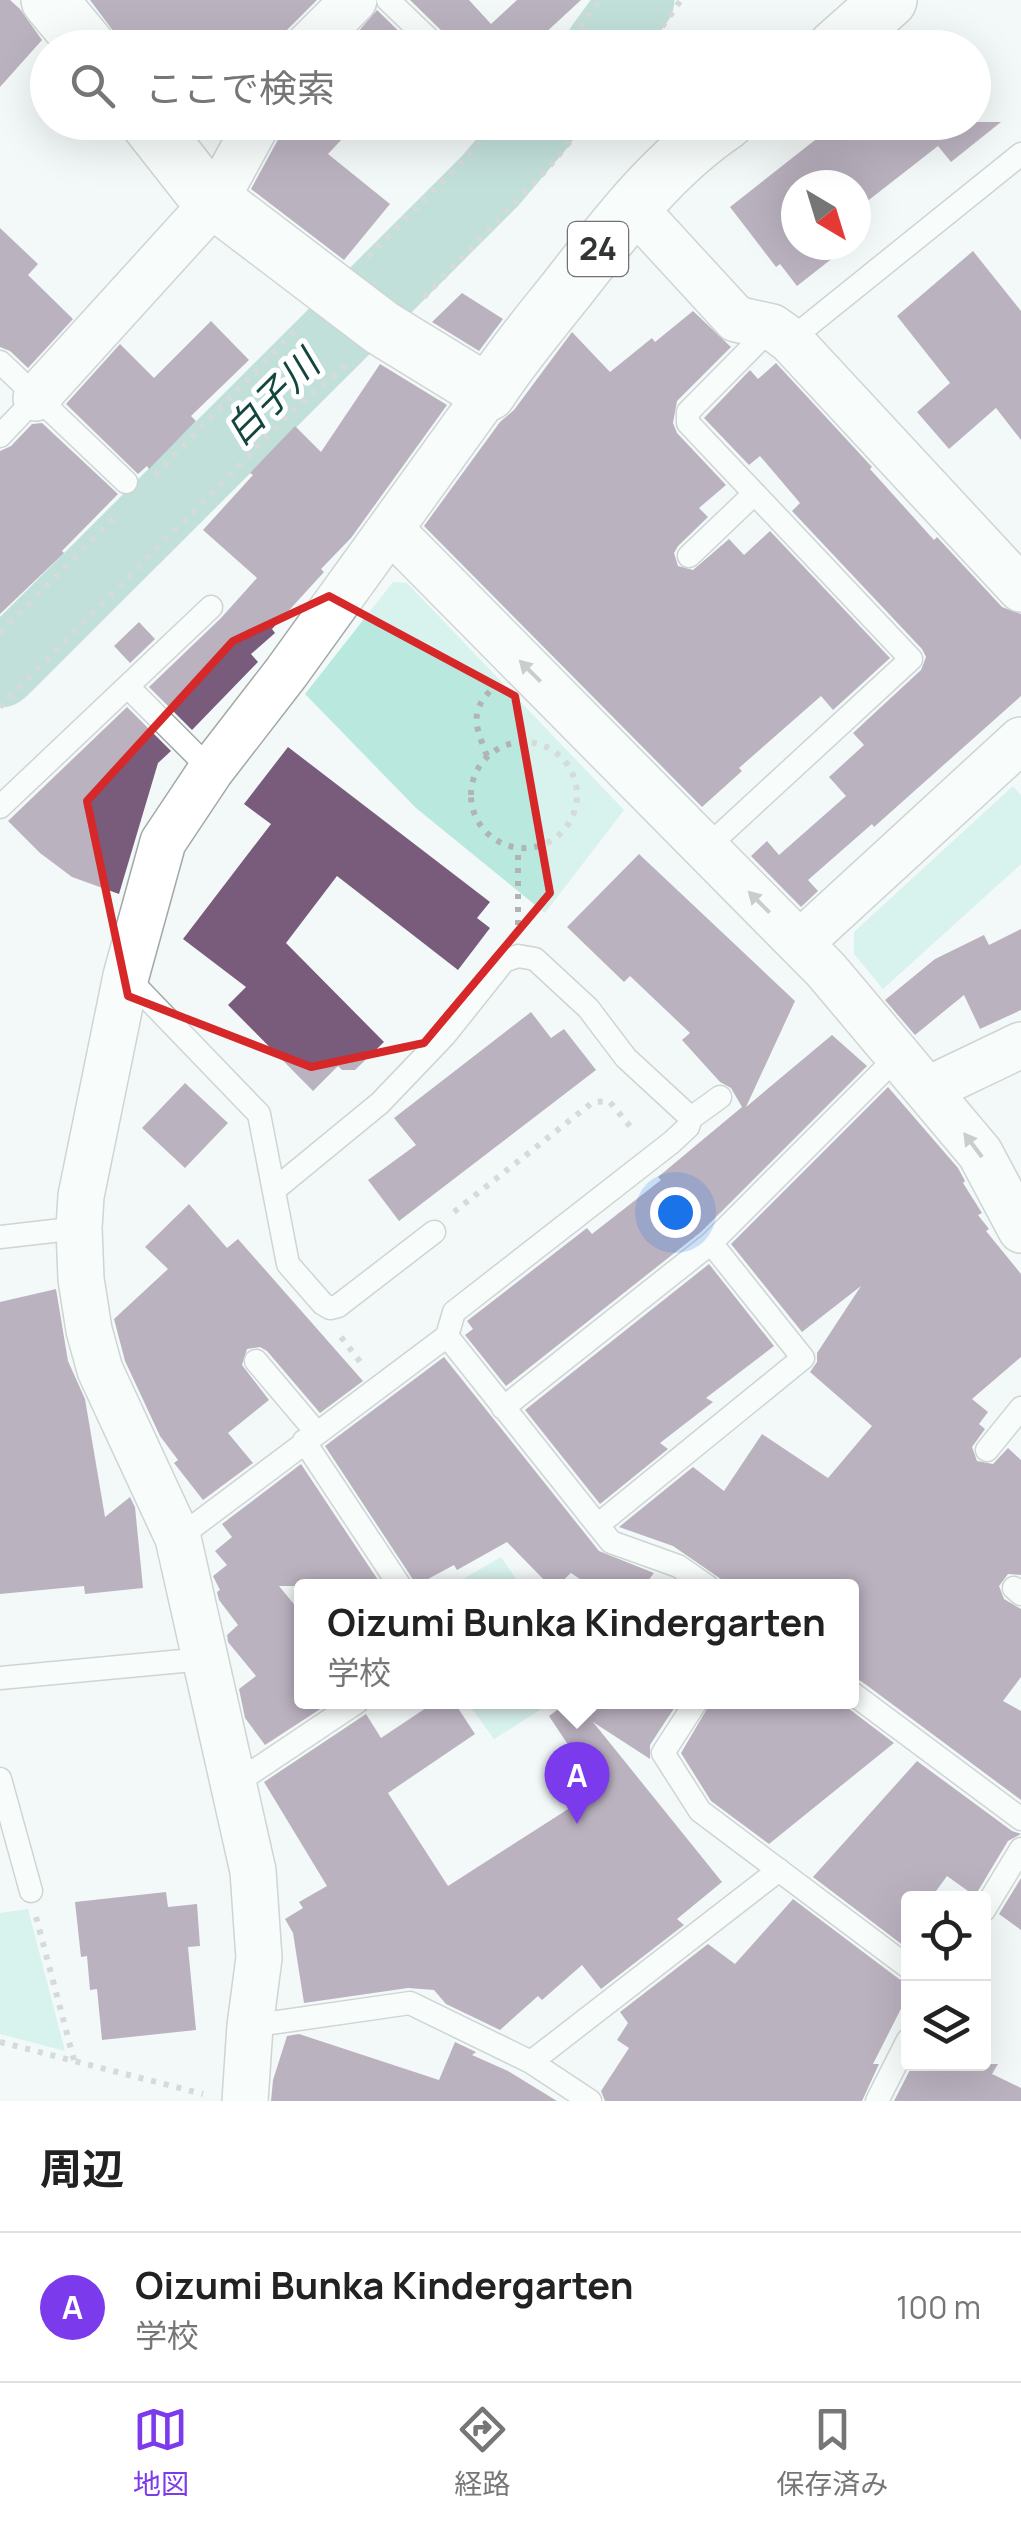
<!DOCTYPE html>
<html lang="ja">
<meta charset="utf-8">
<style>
body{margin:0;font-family:Manrope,"Noto Sans JP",sans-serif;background:#f6f6f6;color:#222}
.controls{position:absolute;right:30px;bottom:30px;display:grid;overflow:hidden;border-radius:10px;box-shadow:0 10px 40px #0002}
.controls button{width:90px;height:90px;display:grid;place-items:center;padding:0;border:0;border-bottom:2px solid #e0e0e0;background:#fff;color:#222;font:50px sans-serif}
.compass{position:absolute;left:781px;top:170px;width:90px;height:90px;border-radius:50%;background:#fff;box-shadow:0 10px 40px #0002;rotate:142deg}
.you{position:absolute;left:675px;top:1212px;width:35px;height:35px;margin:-25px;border:8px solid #fff;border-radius:50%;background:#1a73e8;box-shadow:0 0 0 15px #1a73e833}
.badge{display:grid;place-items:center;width:65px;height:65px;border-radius:50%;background:#7c3aed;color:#fff;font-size:32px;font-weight:700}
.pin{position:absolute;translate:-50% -82px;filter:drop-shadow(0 2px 5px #0008)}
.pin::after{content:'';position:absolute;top:52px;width:35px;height:30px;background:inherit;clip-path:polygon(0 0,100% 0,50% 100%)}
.popup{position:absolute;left:294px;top:1579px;width:565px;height:130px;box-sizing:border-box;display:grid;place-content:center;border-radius:10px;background:#fff;filter:drop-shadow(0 2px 8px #0005);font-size:32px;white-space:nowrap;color:#767676}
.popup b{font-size:38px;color:#222}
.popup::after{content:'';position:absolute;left:50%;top:100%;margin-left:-20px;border:20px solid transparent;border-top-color:#fff}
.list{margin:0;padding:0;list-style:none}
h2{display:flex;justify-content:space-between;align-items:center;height:130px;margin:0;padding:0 40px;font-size:42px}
h2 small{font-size:32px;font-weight:400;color:#767676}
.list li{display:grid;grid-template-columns:65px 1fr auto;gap:30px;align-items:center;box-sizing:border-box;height:150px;padding:0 40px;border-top:2px solid #e0e0e0}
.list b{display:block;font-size:38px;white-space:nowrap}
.list p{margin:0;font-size:32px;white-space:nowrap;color:#767676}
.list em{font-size:32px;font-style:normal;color:#767676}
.icon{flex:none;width:55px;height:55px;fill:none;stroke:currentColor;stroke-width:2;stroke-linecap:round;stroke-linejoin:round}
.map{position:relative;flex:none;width:1021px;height:2101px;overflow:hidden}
.search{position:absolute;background:#fff;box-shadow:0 10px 40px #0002;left:30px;right:30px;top:30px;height:110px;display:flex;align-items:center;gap:25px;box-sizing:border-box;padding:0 35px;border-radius:55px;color:#767676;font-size:38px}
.sheet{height:280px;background:#fff}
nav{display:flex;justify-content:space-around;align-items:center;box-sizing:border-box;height:140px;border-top:2px solid #e0e0e0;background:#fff;font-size:28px;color:#767676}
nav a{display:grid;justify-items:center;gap:5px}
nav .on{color:#7c3aed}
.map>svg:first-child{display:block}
.green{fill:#b9e8df}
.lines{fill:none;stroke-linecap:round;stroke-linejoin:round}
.river{stroke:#88c0b6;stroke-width:75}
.building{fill:#795c7c}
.lane-casing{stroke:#a2a8a7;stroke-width:25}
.street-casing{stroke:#a2a8a7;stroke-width:48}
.primary-casing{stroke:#a2a8a7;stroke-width:58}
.path{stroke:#b0b5b4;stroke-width:6;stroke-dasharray:5 8;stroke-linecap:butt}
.lane{stroke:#fff;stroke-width:22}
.street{stroke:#fff;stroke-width:45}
.primary{stroke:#fff;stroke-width:55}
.oneway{fill:#989a9a}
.marked{fill:none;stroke:#d62828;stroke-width:8;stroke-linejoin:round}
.labels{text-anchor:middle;stroke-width:10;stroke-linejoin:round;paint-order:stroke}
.shield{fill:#fff;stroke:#707271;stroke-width:2.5}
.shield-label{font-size:32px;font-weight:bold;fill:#323534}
.water-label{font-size:38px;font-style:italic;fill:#13463e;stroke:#fff}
</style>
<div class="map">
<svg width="1021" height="2101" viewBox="0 0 1021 2101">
<rect width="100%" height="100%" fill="#f3f9f8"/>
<path class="green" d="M393,582L407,583L624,810L545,913L416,808L305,694Z
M1013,786L1021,795V864L883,989L854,954V932Z
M501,1557L521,1586H451Z
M467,1702H550L551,1703L494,1739Z
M28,1909L65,2051L0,2034V1913Z"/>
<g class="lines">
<path class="river" d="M602,48L637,0
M0,670L490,181L540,122"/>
</g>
<path class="building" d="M0,0H10L20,9L42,40L0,87Z
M90,0H317L287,30L281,48H126Z
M410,0H469L491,24L517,0H581L529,48H453L448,37Z
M377,10L378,11L416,48H344Z
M291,122H358L328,154L390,204L344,260L251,189L280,136Z
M838,122H1001L951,162L938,146L856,210V185H796V245H825L834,257L797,286L780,264L776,267L730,207Z
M0,228L38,264L28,275L73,319L28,368L10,351L0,347Z
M973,251L1021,311V440L996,408L949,449L917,412L950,383L897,316Z
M462,293L503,319L479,351L432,322Z
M693,311L731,347L677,401L673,423L677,433L726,485L699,508L708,517L678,546L674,553L678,566L693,570L729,539L744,555L770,531L890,658L833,710L821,696L739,768L742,771L702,807L424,526L500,422L514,410L572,332L610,372L652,338L655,342Z
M211,321L249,360L191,416L196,421L149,469L147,466L138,474L66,404L120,344L154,378Z
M776,363L872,467L870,469L934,540L937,537L1002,607L1021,614V696L874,827L872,824L808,880L818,891L801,907L751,856L767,841L779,855L846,796L829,777L864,745L853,733L921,670L926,657L922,649L792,511L800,503L760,456L749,465L704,418L750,370L758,379Z
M380,364L447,405L351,538L321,569L324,572L272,629L275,633L251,654L258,662L192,730L149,687L221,618L257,578L203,530L253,475L250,473L295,426L321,452Z
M42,423L118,494L62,551L64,553L0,614V451L11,446L32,424Z
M139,622L155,639L130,663L114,646Z
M127,707L171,751L158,763L119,894L72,877L40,853L8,821Z
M288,747L490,902L477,918L490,928L458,970L337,876L286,943L384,1042L355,1070H342L338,1066L313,1091L228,1005L246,987L183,939L271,824L244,804Z
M639,854L795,1001L746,1107L832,1035L867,1066L701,1232L506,1386L465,1335L473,1329L467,1321L587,1228L592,1234L661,1180L658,1177L742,1107L731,1088L720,1082L682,1040L690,1033L630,976L624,982L567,927Z
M1021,929V1010L980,1029L964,995L915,1035L885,1000L935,959L984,935L989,945Z
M531,1012L551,1038L564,1029L596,1070L399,1221L368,1180L416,1145L394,1118Z
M185,1083L228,1123L185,1168L142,1128Z
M888,1087L958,1168L965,1181L963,1183L982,1213L978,1215L989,1229L986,1231L1021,1274V1357L972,1399L988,1412L979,1424L985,1429L972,1447L977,1461L993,1464L1008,1448L1021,1460V1575L1008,1574L999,1586L1004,1599L1021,1609V1677L1003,1701L1021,1711V1800L861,1681L852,1678V1586H731L673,1546L619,1527L693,1467L724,1491L762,1434L828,1478L872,1426L810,1372L817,1362V1353L861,1286L802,1332L731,1244Z
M189,1204L227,1248L238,1239L363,1381L320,1413L267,1351L260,1347L247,1349L242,1365L269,1400L228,1433L253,1463L203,1500L174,1463L178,1460L160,1436L125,1361L114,1319L168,1269L145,1247Z
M709,1264L774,1346L706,1398L713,1402L660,1443L668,1449L600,1504L525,1410Z
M56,1289L68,1361L85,1399L105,1517L130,1497L135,1507L143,1588L85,1594L84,1586L0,1594V1302Z
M444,1357L599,1551L654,1573L644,1586H590L571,1573L557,1586H550L507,1542L457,1570L454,1565L415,1586L412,1578L325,1446Z
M301,1464L382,1586H279L302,1614V1702H331L265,1745L245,1718L239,1689L256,1676L228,1642L227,1635L238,1625L219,1600L217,1592L220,1590L213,1576L227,1565L215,1551L232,1537L222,1524Z
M435,1702H454L475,1734L388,1793L448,1886L598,1790L549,1716L568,1702H678L650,1745V1759L593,1722L722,1882L677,1919L684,1925L601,1989L582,1965L542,2000L538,1996L500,2030L446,2004L434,1990L408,1988L304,2003L293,1933L285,1919L303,1908L299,1902L327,1886L264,1782L366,1714L381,1738Z
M711,1702H840L894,1743L769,1844L711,1801L681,1753Z
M917,1761L1012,1831L1021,1834L1008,1841L975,1896L947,1876L931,1898H908V1949L813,1877Z
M1021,1878V1930L999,1914Z
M166,1892L168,1907L197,1904L200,1946L188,1947L196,2030L102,2040L97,1989L90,1990L87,1956L81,1957L75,1902Z
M793,1899L899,1979L908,1982V1995L873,2064H879L862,2101H605L601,2091L629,2048L617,2040L628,2023L620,2012L708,1944L735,1964Z
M299,2034L439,2080L455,2042L476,2052L472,2055L508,2071L557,2101H271L273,2080L287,2036Z
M913,2064H998L992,2074L1021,2088V2101H894Z"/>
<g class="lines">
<g class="lane-casing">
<path id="lane" d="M388,0L438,48
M790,340L1021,154
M0,362L126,482
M0,436L36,398
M689,556L754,494
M128,687L211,770
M0,807L211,607
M706,848L911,659L688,423V412L772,327
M126,976L259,1114L288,1264L323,1304L330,1308L338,1306L434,1232
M274,1190L380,1103L445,1035L504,961L518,956L535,959L588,1008L626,1058L691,1118
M0,1237L79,1228
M447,1336L611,1542L678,1566L707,1586
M256,1361L316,1432
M503,1408L711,1243L900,1054
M304,1441L400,1586
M987,1450L1021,1408
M599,1524L803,1358L711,1243
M178,1538L447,1336L454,1312L672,1142L688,1127L691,1118L720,1097
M1014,1588L1021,1594
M0,1678L204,1659
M852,1693L1021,1819
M696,1702L663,1753L700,1811L908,1967
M0,1779L31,1891
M233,1785L357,1702
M984,1910L1021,1849
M250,2026L410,2003L531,2062
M590,2101L531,2062L779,1870
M877,2101L908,2040"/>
</g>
<g class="street-casing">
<path id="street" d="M306,48L354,0
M633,207L736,319L772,327L790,340L1021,589
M36,398L215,201L258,122
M390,529L826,970L980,1153L1021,1230
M800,943L1021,740
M929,1089L1021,1045
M245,2101L250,2026L259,1958L253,1871L178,1538L100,1370L89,1330L81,1279L79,1228L81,1196L126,976L163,842L211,770L286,673L488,393"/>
</g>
<g class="primary-casing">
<path id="primary" d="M49,0L89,48
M835,48L889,0
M148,122L199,187L215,201L382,328L488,393C512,356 540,323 567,289C614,229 662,165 726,122"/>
</g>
<path class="path" d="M564,48L601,0
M647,48L681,0
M368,257L501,122
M424,297L547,169L586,122
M155,475L300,326
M0,633L119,513
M0,707L296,408L350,362
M471 795a53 53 0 1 1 106 0a53 53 0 1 1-106 0Z
M487,756C477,729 468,713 491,690
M518,925V848
M454,1212L593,1102L609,1101L634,1131
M341,1337L361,1363
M36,1917L74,2060
M0,2042L203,2094"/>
<use href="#lane" class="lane"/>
<use href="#street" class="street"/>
<use href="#primary" class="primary"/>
</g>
<defs><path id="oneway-solid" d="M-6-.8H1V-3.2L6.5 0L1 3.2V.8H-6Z" transform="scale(2.5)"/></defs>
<g class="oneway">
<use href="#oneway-solid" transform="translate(530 671) rotate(-135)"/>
<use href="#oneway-solid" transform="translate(759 902) rotate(-135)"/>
<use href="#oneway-solid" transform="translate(973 1145) rotate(-127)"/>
</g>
<path d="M0 0H1021V2101H0ZM329,596L515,696L550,893L424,1043L311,1067L128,996L87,801L233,641Z" fill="#f3f9f8" fill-opacity=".55" fill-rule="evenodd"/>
<path class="marked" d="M329,596L515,696L550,893L424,1043L311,1067L128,996L87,801L233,641Z"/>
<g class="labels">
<rect class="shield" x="568" y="222" width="60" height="54" rx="8"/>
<g class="shield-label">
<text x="598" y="260">24</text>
</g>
<g class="water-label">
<text transform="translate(272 398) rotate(-45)" y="13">白子川</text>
</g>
</g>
</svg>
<div class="controls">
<button><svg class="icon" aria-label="locate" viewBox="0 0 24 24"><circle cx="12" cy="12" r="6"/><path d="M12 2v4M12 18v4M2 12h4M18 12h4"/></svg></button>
<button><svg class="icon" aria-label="layers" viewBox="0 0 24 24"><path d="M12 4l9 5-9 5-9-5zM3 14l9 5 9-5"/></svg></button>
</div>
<svg class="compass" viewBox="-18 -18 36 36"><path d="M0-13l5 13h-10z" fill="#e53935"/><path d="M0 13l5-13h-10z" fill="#767676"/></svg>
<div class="you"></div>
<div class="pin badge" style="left:577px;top:1824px">A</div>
<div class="popup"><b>Oizumi Bunka Kindergarten</b>学校</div>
<div class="search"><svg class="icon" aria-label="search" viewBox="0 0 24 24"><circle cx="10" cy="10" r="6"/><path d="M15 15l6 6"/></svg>ここで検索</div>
</div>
<section class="sheet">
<h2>周辺<small></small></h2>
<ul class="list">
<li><span class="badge">A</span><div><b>Oizumi Bunka Kindergarten</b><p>学校</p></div><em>100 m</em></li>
</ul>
</section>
<nav>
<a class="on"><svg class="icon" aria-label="map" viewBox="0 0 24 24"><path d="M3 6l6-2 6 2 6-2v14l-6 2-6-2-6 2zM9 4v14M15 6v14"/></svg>地図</a>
<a><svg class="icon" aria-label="directions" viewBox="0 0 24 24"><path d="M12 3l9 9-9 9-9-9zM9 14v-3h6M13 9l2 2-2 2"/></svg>経路</a>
<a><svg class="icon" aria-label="saved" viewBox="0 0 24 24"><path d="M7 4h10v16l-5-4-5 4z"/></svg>保存済み</a>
</nav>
